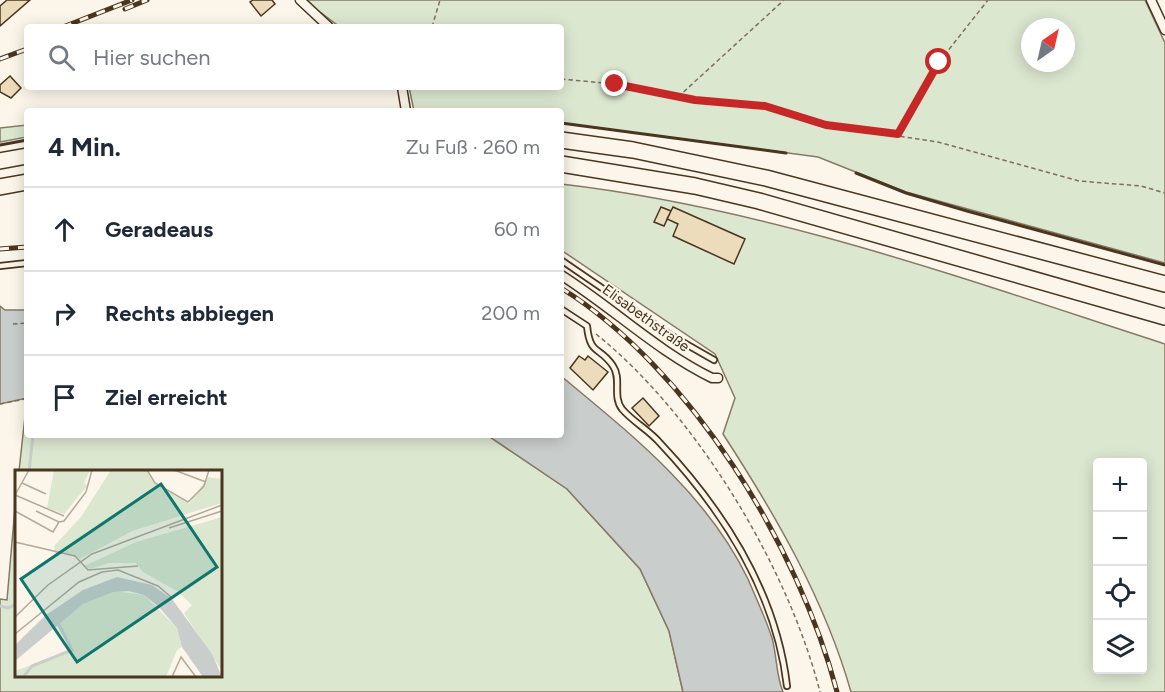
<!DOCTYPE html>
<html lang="de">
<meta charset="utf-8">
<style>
body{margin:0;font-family:Figtree,sans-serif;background:#f2f2f3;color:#1f2937}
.controls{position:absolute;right:18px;bottom:18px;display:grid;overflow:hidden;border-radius:6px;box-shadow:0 3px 15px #0003}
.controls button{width:54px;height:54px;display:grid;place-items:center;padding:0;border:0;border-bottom:2px solid #e0e1e3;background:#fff;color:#1f2937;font:30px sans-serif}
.compass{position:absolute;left:1021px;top:18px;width:54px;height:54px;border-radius:50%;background:#fff;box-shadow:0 3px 15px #0003;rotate:34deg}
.stop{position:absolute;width:18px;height:18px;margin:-14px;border:4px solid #c62828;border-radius:50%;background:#fff}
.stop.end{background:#c62828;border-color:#fff;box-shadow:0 2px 6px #0008}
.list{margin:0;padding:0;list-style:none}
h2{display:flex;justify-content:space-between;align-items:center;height:78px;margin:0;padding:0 24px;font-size:26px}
h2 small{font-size:20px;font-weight:400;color:#747a83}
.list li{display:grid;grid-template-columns:39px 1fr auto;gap:18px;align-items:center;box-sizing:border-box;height:84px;padding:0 24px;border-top:2px solid #e0e1e3}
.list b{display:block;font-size:22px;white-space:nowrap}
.list em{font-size:20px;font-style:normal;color:#747a83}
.icon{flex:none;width:33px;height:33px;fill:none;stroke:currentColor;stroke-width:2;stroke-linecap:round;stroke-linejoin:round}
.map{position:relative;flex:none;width:1165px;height:692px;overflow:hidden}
.search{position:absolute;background:#fff;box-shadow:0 3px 15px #0003;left:24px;top:24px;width:540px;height:66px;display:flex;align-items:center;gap:15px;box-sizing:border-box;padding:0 21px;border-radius:6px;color:#747a83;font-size:22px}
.panel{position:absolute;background:#fff;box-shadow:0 3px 15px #0003;left:24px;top:108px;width:540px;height:330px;border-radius:6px}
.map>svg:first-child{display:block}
.green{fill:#dce7d0;stroke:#887966;stroke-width:1.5;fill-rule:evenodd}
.water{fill:#c9cecd;stroke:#887966;stroke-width:1.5}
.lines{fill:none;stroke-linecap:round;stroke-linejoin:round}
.stream{stroke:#c9cecd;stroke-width:3}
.building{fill:#ecdcbc;stroke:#4a3520;stroke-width:1.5}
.lane-casing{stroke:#4a3520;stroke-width:8}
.street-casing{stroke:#4a3520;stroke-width:11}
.highway-casing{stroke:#4a3520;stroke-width:18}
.path{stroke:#7f6f5c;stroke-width:1.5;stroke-dasharray:4.5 3;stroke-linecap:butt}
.lane{stroke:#fbf6e9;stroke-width:4.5}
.street{stroke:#fbf6e9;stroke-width:8}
.highway{stroke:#fbf6e9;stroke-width:15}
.rail-casing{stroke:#4a3520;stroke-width:5}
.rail{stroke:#fbf6e9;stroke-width:3;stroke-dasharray:9;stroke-linecap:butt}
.wall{stroke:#4a3520;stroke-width:3}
.route{stroke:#c62828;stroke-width:8}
.labels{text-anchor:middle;stroke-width:4.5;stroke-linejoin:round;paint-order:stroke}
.street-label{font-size:15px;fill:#4a3520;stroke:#fbf6e9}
.inset-river{fill:none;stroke:#c9cecd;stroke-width:3}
.inset-road{fill:none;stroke:#b4a999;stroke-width:1.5}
.view{fill:#0f766e;fill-opacity:0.15;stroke:#0f766e;stroke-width:3}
.inset-edge{fill:none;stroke:#4a3520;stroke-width:3}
</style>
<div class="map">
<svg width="1165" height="692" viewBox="0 0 1165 692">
<rect width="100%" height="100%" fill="#fbf6e9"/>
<path class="green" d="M304,0H1145L1165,43V263L906,192L818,157L561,123V111H414L409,87H561V27H340ZM1030,27H1066V63H1030Z
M27,125V137L0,142V128Z
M561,184C769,208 967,280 1165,344V692H851C825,600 775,514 723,434L735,398L715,354L561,250ZM1098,462H1142V670H1098Z
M27,398V435H487L567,489L640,569L669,631L683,692H0V599L7,600L16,496V676H220V472L19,471Z"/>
<path class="water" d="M0,306L5,310H27V398L0,404Z
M561,376C632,435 707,494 748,579C756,598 766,619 772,638C777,656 776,675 783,692H683L669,631L640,569L567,489L487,435H561Z"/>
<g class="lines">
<path class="stream" d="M29,472L33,435
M0,606L8,608L15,605L16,600"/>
</g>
<path class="building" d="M7,0H30L0,26V6Z
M253,0H272L275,4L261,16L250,2Z
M10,76L21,88L11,98L0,92V85Z
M661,207L671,211L664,226L654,222Z
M673,207L745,239L734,264L673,236L678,224L667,219Z
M579,356L585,360L588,356L608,372L593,390L570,368Z
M643,398L659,416L649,426L632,408Z"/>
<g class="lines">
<g class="lane-casing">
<path id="lane" d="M561,260L672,336L714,360
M0,266L27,263
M561,309L587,326C590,356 600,346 613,366C622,379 612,396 622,409C633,422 649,430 660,443C723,510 776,593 787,686"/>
</g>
<g class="street-casing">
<path id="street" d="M300,0L329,27
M1151,0L1165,30
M402,87L406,111
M561,275C613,308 657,351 712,378H718"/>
</g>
<g class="highway-casing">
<path id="highway" d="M561,140L633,150L766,178L1165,284
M0,161L27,156
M561,164L695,186L759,201L1165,317
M0,187L27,182"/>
</g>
<path class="path" d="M432,27L440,0
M561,79L615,84L695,100L765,106L826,125L938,142L1079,181L1141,186L1165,193
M678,97L784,0
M899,133L939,62L988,0
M13,324L27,323
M596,334C697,415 788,567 820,692
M0,404L25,399"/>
<use href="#lane" class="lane"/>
<use href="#street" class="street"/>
<use href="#highway" class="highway"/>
<g class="rail-casing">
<path id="rail" d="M125,9L147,0
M63,27L132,0
M0,59L27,49
M0,249L27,247
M561,288C690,368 799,547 837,692"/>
</g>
<use href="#rail" class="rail"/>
<path class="wall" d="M311,111H379
M561,123L786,153
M0,145L27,140
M856,173L906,193L967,211L1165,265"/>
</g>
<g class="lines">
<path class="route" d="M615,84L695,100L765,106L826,125L898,134L939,62"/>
</g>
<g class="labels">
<g class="street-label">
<text transform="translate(646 318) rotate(36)" y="5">Elisabethstraße</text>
</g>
</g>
<g transform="translate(15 470)">
<rect width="207" height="207" fill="#fbf6e9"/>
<path d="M39,0H75L69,13L72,16L49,44L32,38ZM96,0H131L140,14L174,34L193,7L207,9V33L117,61L65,89L57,84L40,83L39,76L66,47ZM207,47V201L169,143L177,135L162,121L128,102L121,93H94L75,99L69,96L121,72ZM98,121L129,125L162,158L167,177L162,180L151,207H0V201L56,180L42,155L68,134Z" fill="#dce7d0"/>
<path d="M102,107L137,115L157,129L197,184L207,207H188L167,177L162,158L143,136L129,125L114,121L98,122L68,134L0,191V175L31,145L68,120Z" fill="#c9cecd"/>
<path class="inset-river" d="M8,207L17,196L57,180L43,153"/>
<path class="inset-road" d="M132,0L140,13L173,32L189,16L194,0M159,0L191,12M7,13L31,24M0,25L49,46M0,25L14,0M0,41L38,62L44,52L21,41M44,52L49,51L71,22L77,0M154,58L207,41M0,72L60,86L73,100L123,96M0,147L33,115L77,84L207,35M0,164L64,112L87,102L103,100L143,116L156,127M157,207L166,187L181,207"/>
<path class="view" d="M146,14L202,97L62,192L6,109Z"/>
<rect width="207" height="207" class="inset-edge"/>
</g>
</svg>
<div class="controls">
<button>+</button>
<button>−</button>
<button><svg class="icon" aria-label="locate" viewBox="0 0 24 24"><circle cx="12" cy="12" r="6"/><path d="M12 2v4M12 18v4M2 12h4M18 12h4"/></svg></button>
<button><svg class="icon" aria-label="layers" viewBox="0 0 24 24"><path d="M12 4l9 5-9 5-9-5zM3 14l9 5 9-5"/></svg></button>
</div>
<svg class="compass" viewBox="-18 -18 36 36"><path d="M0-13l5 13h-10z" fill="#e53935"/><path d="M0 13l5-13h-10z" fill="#747a83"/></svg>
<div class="stop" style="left:939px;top:62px"></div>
<div class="stop end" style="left:615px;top:84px"></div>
<div class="search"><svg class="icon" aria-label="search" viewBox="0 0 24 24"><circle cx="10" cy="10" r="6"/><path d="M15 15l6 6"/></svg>Hier suchen</div>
<section class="panel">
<h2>4 Min.<small>Zu Fuß · 260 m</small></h2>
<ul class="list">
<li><svg class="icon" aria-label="ahead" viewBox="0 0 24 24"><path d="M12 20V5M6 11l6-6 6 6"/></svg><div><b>Geradeaus</b></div><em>60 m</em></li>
<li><svg class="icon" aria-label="right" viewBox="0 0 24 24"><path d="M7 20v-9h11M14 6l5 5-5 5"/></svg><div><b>Rechts abbiegen</b></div><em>200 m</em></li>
<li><svg class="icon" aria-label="arrive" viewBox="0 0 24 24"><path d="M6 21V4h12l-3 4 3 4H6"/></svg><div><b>Ziel erreicht</b></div></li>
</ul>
</section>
</div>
